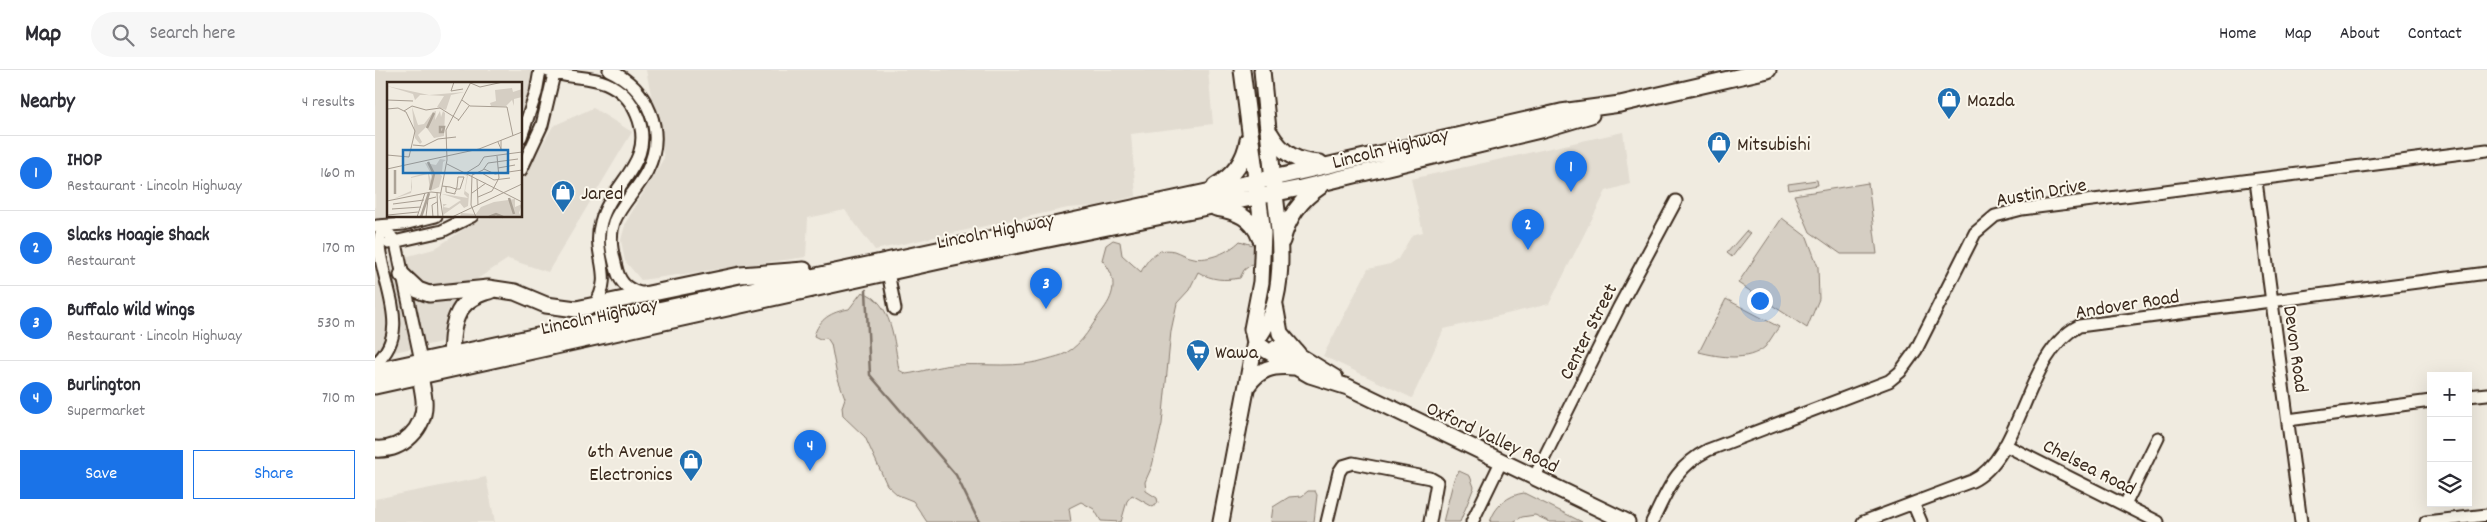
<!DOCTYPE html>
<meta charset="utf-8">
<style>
body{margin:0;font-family:Dekko,sans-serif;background:#f7f7f7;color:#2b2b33}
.controls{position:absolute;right:15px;bottom:15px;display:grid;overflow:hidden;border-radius:0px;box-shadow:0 5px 20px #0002}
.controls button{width:45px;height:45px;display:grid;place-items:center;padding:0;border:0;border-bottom:1px solid #e1e1e2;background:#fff;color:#2b2b33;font:25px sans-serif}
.you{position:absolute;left:1384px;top:230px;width:18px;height:18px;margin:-12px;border:4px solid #fff;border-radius:50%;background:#1a73e8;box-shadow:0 0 0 8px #1a73e833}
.badge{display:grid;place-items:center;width:32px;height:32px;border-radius:50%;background:#1a73e8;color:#fff;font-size:16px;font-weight:700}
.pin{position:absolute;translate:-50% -41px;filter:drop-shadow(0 1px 2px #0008)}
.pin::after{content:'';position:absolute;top:26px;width:18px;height:15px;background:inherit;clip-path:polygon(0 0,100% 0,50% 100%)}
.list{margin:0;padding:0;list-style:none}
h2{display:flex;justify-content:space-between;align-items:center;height:65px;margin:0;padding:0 20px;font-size:21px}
h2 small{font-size:16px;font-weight:400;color:#7c7c81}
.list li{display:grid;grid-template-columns:32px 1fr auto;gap:15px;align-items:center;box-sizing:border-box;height:75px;padding:0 20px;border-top:1px solid #e1e1e2}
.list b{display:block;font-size:19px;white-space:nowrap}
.list p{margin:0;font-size:16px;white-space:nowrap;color:#7c7c81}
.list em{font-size:16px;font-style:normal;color:#7c7c81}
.actions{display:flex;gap:10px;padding:15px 20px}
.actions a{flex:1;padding:11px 0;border:1px solid #1a73e8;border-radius:0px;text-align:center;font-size:18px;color:#1a73e8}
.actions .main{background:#1a73e8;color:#fff}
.icon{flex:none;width:28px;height:28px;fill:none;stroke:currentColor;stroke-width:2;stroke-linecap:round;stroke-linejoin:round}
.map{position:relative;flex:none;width:2112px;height:452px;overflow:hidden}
header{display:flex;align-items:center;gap:30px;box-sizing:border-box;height:70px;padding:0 25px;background:#fff;border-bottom:1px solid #e1e1e2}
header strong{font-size:24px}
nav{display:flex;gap:28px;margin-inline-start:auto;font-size:18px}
.search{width:350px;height:45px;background:#f7f7f7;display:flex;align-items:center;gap:12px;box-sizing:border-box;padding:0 18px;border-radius:28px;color:#7c7c81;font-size:19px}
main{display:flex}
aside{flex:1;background:#fff}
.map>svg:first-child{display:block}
.built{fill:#e2dcd1}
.green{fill:#d5cec3;stroke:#887c70}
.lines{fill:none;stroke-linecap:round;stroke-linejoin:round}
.stream{stroke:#7f7367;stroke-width:2.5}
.minor-casing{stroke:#3b2a1e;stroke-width:15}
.major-casing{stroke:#3b2a1e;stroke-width:19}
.minor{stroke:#fbf7ec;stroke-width:11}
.major{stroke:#fbf7ec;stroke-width:15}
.labels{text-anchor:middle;stroke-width:4;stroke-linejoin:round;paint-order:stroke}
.poi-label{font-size:20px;fill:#3b2a1e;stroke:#fbf7ec;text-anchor:start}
.street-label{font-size:20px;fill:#3b2a1e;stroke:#fbf7ec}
.inset-river{fill:none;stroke:#aca397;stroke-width:2.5}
.inset-road{fill:none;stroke:#a89e92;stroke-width:1}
.view{fill:#1f6fb2;fill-opacity:0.15;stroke:#1f6fb2;stroke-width:2.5}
.inset-edge{fill:none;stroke:#3b2a1e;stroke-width:2.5}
</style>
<header>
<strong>Map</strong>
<div class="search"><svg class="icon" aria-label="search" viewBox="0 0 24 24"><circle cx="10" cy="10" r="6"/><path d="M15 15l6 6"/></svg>Search here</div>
<nav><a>Home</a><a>Map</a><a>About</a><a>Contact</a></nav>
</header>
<main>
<aside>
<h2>Nearby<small>4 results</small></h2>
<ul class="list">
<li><span class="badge">1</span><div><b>IHOP</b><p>Restaurant · Lincoln Highway</p></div><em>160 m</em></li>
<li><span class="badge">2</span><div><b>Slacks Hoagie Shack</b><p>Restaurant</p></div><em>170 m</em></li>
<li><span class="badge">3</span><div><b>Buffalo Wild Wings</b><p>Restaurant · Lincoln Highway</p></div><em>530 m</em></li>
<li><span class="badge">4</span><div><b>Burlington</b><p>Supermarket</p></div><em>710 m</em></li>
</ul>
<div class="actions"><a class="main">Save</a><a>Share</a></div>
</aside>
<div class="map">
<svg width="2112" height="452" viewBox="0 0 2112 452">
<rect width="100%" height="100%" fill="#f0ebe0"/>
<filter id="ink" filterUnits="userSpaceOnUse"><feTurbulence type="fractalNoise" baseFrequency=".02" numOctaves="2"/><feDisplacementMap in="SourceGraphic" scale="10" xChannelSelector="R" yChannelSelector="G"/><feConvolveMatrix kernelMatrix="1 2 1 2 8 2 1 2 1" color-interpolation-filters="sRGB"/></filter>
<g filter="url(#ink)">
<path class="built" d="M0,0H159L146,59V14H14V146H44L23,151L0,149Z
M271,0H833L838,54L756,64L761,126L721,136L693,138L500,180L470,140L433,148L431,187L266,210L250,191L246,170L251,152L289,88Z
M218,38L257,62L173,202L133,189L99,211L73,240L66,272L0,286V195L59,179L109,146H146V112L178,56Z
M1248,62L1255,114L1231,121L1174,234L1069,259L1037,328L948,286L993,199L1015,194L1023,189L1037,165L1048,162L1036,109Z
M111,407L120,452H0V429Z"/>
<path class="green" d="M1442,110L1443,115L1414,120L1413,114Z
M1493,113L1502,184H1466L1435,162L1419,125Z
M1407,148L1432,167L1443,197L1444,229L1432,258L1363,213Z
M1371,161L1375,164L1357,187L1352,183Z
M738,170L745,172L747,185L766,202C773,188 782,177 799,181C805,183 811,187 818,188C834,191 854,182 865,171L881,176V191L869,200L865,208C849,211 837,210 823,202L814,220L802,233L796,261L787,354L777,396L770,412L771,421L782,428L783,433L778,437L757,425L752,431L746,452L726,451L719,439L706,432L694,438L696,452H552L538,431L523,425L512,415L490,367L468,346L467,337L470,328L462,306L456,274L452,268L445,269L439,266C444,249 456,242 474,239L487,222C518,231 519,273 524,300L531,304C547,302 562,296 579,295C612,293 642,299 673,289C679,287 686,286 691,283C709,273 716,255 728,240C741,223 742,206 727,190L731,175Z
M1351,229L1404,257C1399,263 1395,271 1390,277C1373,292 1344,287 1324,282Z
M1084,401L1095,406L1099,417L1085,452H1068L1079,409Z
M933,421H940L942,425L939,452H896L898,437L914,427L927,426Z
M1149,423L1207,452H1175L1160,445L1147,447L1138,452H1115C1120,436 1133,425 1149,423Z"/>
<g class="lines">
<path class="stream" d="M491,220L495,305L581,405L604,452"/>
<g class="minor-casing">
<path id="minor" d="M171,0C190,9 212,5 231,13C245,19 256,30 262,45C282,92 236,113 226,152C216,186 241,204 219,236
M234,0C273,18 292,61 272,101C263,119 246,134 239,152C233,169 238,185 242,201C246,215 255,221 269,224
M146,67L161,23L165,0
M146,100L167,55L180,0
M1881,111L1926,452
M2,156L29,154L61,146
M8,156L21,173L46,291
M14,173L67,161L97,146
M513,202L520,239
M0,294C38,261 7,216 4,175C4,169 6,162 8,156
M2093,326L2112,324
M1913,350L2056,331
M1630,375L1783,452
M1159,408L1244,237L1301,131
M1538,433L1546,452
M1750,435L1783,368
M952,452L964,402L968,396L978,393L1055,408L1062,412L1055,452
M1097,452L1126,392
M1277,452C1293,420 1300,397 1333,380L1514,311L1525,302L1541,280L1600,163L1620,146L1647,139L2112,80
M1488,452L1597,411C1648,386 1650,283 1704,256L2112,203
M2051,452L2112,445"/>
</g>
<g class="major-casing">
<path id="major" d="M867,0L888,163L886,212L877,259L880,272L891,280L935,305L973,317L1252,452
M895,63C907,84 922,92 945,93
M840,116C858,106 870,90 873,70
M841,138C861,141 878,148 885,168
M907,171C913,147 925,130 946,116
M27,205L43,220L54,224L113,218L140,222L171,235L201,239L365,205L429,200
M900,235L905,263L923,284
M901,278L926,287L960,308
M76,294C77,262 75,230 115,221
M0,301L911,105L1186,42L1245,34L1393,0
M873,315C884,299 897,295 918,297
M0,316L569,190L926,118L1165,60L1216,45
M0,379C28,381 51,358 49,330C48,318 44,307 45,295
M846,452L880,272C918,226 903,153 897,100C894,66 890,33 887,0"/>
</g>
<use href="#minor" class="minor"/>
<use href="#major" class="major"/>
</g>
</g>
<defs>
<g id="shop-pin" transform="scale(1.25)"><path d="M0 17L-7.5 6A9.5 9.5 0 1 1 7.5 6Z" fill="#1f6fb2" stroke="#fbf7ec"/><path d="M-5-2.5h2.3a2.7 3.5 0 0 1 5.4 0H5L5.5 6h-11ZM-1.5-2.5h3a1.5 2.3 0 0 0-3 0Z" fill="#fff"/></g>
<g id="supermarket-pin" transform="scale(1.25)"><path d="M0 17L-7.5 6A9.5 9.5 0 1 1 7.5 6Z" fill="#1f6fb2" stroke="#fbf7ec"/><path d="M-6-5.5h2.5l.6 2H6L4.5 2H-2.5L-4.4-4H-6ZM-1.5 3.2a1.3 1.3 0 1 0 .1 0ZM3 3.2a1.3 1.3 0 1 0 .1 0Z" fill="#fff"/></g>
</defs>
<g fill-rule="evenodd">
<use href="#shop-pin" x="1574" y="29"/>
<use href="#shop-pin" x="1344" y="73"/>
<use href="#shop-pin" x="188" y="122"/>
<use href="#supermarket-pin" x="823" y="281"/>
<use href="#shop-pin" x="316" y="391"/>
</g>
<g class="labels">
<g class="poi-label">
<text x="1592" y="36">Mazda</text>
<text x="1362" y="80">Mitsubishi</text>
<text x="206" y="129">Jared</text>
<text x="840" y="288">Wawa</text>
<text x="298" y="387" text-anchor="end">6th Avenue<tspan x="298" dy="23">Electronics</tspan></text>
</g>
<g class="street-label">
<text transform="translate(1015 77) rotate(-14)" y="7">Lincoln Highway</text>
<text transform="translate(1666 121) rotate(-10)" y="7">Austin Drive</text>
<text transform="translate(620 160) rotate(-11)" y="7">Lincoln Highway</text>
<text transform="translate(1752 233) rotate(-9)" y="7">Andover Road</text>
<text transform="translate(224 245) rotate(-12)" y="7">Lincoln Highway</text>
<text transform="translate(1212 261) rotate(-63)" y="7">Center Street</text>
<text transform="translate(1922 279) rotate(82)" y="7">Devon Road</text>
<text transform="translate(1118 366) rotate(25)" y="7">Oxford Valley Road</text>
<text transform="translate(1715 396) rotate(27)" y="7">Chelsea Road</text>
</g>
</g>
<g transform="translate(12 12)">
<rect width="135" height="135" fill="#f0ebe0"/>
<path d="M0,4L42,13L78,10L64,13L59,28L50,25L57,14L39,13H33L28,18L26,12ZM125,6L126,10L135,7V15L127,17V24L125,18L119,24H104L103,21L109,19L108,8ZM25,25L31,43L37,42L46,30L49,29L48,38L53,29L54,35L56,29L58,31L57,54L47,56L39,45L31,53L35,60L33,62L28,56ZM53,77L59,78L56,80L55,90H51L55,94L52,105L43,109L41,92L24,96L25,105L24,111L6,117L24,109V95L35,92H42L45,102L44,92L38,81L49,83ZM72,90L81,93L78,109L82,112L81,124L77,126L73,121L56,133V122H60L56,125L62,126L74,118L55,112H56L81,116L77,112L80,94ZM128,117V125L135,122L132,131L135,135H73L74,131L89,132L94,125L107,120Z" fill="#d5cec3"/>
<path class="inset-river" d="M53,45H57L56,50H53ZM40,46L47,31M41,80L47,92L43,108M8,112V88M122,116L127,132M34,135L42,111M102,135L109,132L116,135"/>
<path class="inset-road" d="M67,0L64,9L76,7M81,0L93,5L116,0M0,18L26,19M75,18L83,24L120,25L126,54M0,27L11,26L19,30L28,49L22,75L0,73M17,29L25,24L39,28L53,26L72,38M71,39L82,24M111,60L114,67V58M26,63L37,64L51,57L69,55M60,82L135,120M111,86L128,83M0,87L92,67L135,50M97,87L108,92L135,88M93,90L107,98L123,96M79,91L92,83L97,75L135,70M90,97L91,123M55,104L63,105L69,107H73L77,95H71L70,105L69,107V109L68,110V112L59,110V104M50,110L51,135M85,111L99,101M91,115L105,109L112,96L110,74M0,119L44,110L54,111M6,122L37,118M5,127L34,125M1,133L31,130M30,135L38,111M39,135L41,117L49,115M46,135L45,123L50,120M56,135L53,115L60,78L59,48L84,0M65,135L135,102M89,135L84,123L85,93L96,88L101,81L131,77"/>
<path class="view" d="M16,68H121V91H16Z"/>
<rect width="135" height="135" class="inset-edge"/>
</g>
</svg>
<div class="controls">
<button>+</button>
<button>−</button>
<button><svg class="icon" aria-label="layers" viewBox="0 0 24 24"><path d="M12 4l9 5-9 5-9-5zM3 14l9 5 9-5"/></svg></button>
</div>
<div class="you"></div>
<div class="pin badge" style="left:1196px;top:122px">1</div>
<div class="pin badge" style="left:1153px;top:180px">2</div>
<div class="pin badge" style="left:671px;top:239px">3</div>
<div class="pin badge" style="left:435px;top:401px">4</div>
</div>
</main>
